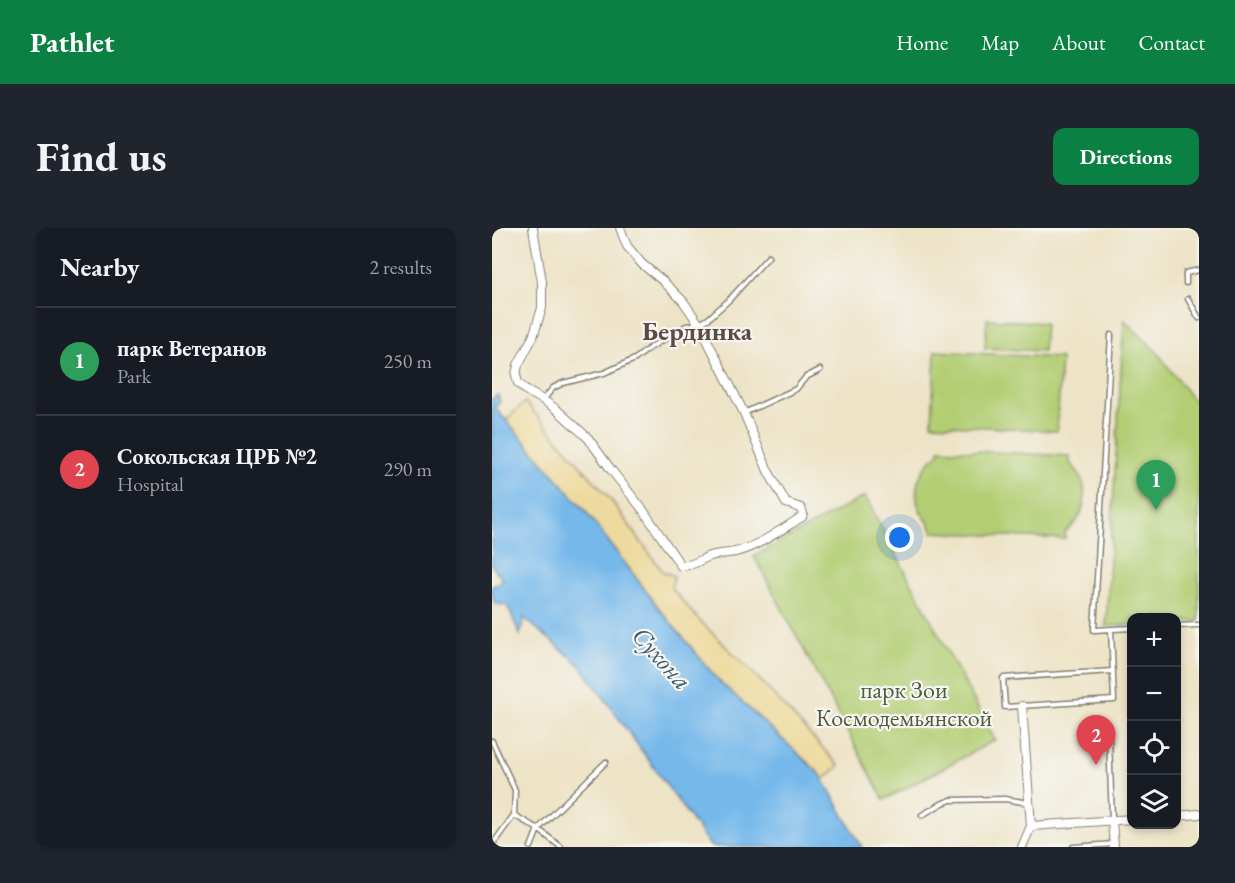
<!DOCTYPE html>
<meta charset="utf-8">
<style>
body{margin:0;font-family:"EB Garamond",serif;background:#20242c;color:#f1f3f6}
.controls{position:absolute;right:18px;bottom:18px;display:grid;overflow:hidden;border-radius:12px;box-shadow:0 3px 9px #0003}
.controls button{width:54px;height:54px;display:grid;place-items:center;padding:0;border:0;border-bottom:2px solid #363941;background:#171b24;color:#f1f3f6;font:30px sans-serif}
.you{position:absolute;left:408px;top:310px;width:21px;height:21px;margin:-15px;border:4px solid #fff;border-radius:50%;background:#1a73e8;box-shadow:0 0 0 9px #1a73e833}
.badge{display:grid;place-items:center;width:39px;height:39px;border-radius:50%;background:#0b8043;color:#fff;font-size:20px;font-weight:700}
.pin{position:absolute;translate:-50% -50px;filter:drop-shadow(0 2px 3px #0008)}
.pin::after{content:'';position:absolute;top:32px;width:21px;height:18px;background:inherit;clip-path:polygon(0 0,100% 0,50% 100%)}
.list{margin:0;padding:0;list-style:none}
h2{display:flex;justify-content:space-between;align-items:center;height:78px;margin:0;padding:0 24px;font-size:26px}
h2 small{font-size:20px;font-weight:400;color:#9ea1a6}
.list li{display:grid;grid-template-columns:39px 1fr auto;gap:18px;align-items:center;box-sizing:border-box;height:108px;padding:0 24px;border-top:2px solid #363941}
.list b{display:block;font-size:22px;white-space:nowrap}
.list p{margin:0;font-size:20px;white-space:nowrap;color:#9ea1a6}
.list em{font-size:20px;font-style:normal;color:#9ea1a6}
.icon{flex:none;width:33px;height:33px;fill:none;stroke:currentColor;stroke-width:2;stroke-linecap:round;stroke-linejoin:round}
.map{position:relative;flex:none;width:707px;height:619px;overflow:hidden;border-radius:12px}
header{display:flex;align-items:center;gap:36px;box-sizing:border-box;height:84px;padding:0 30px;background:#0b8043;color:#fff}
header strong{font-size:28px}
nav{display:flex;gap:33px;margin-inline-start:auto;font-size:21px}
.intro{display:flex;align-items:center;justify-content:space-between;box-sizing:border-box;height:144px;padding:0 36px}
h1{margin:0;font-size:42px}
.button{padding:15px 27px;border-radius:12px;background:#0b8043;color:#fff;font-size:21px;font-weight:700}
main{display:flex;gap:36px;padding:0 36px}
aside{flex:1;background:#171b24;border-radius:12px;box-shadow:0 3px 9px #0003}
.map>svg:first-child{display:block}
.green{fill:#b3cd73;stroke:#687448;stroke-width:1.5}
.sand{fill:#eeda9e;stroke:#857b5d;stroke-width:1.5}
.water{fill:#74b8ea;stroke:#486a83;stroke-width:1.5}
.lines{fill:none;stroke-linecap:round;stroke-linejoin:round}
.service-casing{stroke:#848071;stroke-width:7}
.minor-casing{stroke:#848071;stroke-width:10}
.service{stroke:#fff;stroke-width:4}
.minor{stroke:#fff;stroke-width:8}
.labels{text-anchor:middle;stroke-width:4.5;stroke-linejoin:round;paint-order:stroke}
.park-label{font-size:24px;fill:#515a3a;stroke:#f6f6f2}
.neighbourhood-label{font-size:26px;font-weight:bold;fill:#5f4946;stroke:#f6f6f2}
.water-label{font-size:26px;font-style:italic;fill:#3f5a6e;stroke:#f6f6f2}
</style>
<header>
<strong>Pathlet</strong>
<nav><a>Home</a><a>Map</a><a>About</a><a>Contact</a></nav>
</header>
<div class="intro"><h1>Find us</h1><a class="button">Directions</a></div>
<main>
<aside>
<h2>Nearby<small>2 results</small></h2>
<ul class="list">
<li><span class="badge" style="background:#2e9e5b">1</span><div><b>парк Ветеранов</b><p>Park</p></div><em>250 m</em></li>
<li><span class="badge" style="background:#e0444e">2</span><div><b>Сокольская ЦРБ №2</b><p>Hospital</p></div><em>290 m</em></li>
</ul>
</aside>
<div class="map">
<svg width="707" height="619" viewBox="0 0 707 619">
<rect width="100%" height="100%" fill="#f6f6f2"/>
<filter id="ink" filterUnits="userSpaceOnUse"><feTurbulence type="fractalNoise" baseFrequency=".0167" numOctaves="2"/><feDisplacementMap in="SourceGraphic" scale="12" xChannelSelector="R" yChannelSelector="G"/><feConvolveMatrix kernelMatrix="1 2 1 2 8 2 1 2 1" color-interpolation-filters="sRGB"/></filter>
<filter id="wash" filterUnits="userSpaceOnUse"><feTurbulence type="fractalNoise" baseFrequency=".008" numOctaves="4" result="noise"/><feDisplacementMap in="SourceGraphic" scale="24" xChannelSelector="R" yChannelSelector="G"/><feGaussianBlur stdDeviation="1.35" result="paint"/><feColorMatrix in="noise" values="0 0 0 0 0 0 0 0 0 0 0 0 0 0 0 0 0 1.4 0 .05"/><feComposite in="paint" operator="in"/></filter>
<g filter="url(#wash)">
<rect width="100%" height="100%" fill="#ede3c6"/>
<path class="green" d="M495,91L553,95L551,123L493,120Z
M632,92L665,124L702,173L707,175V393L685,394L684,389H640L639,397L614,398Z
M443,123L569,130L565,203L440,196Z
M447,221L578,228V235C599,255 597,287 573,304V311L440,304C439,295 433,291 429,284C418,261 428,240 447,225Z
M373,268L503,512L392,572L262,328Z"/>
<path class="sand" d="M33,174L119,272L171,344L182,348L179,360L208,393L268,452L347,538L331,552L328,546L226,452L169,383L92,281L14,192Z"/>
<path class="water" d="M6,167L8,173L4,179L5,182L92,281L169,383L226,452L328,546L370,619H219L89,438L32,390L28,407L15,377L3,376L0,365V359L11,352L0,338V171Z"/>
</g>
<g filter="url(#ink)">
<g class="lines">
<g class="service-casing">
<path id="service" d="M694,55V45L707,42
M696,71L707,90
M619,107L602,402L640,400
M51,172L61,160L71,155L112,145L143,131L159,119L194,98L207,96L216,91L237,72L276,29
M252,185L304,161L314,149L328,142
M684,398L707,397
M619,401L622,472L513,479L511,450L621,443
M617,511L620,591
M0,513L23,562L22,587L0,617
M22,587L46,601L69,619
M430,587L451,575L459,572L513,571L537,575
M39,619L46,601L114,534
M581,619L622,616"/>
</g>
<g class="minor-casing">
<path id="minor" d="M41,0L50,54V80L41,109L26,137L24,147L26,155L35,163L51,172L64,181L96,210L120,243L151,282L189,338C201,337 205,334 215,329C224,325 238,326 247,323C270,316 290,301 310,289L311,286L309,280L294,275L276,243L252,185L207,96L191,73L171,53L150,36L135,18L128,0
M684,588L707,586
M620,593L622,619
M539,598L640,591
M530,619L539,598L530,478"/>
</g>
<use href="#service" class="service"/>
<use href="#minor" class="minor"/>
</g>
</g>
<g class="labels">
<g class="park-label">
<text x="412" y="470">парк Зои<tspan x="412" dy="28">Космодемьянской</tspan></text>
</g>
<g class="neighbourhood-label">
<text x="205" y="112">Бердинка</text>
</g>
<g class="water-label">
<text transform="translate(170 430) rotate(48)" y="9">Сухона</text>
</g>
</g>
</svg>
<div class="controls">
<button>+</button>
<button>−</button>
<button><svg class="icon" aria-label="locate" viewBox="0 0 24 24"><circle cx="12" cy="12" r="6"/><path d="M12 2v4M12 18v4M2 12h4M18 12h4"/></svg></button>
<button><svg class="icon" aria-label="layers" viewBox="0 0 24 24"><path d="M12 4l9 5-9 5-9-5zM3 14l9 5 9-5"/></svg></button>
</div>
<div class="you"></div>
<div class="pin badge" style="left:664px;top:282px;background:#2e9e5b">1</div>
<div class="pin badge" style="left:604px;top:537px;background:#e0444e">2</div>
</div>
</main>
